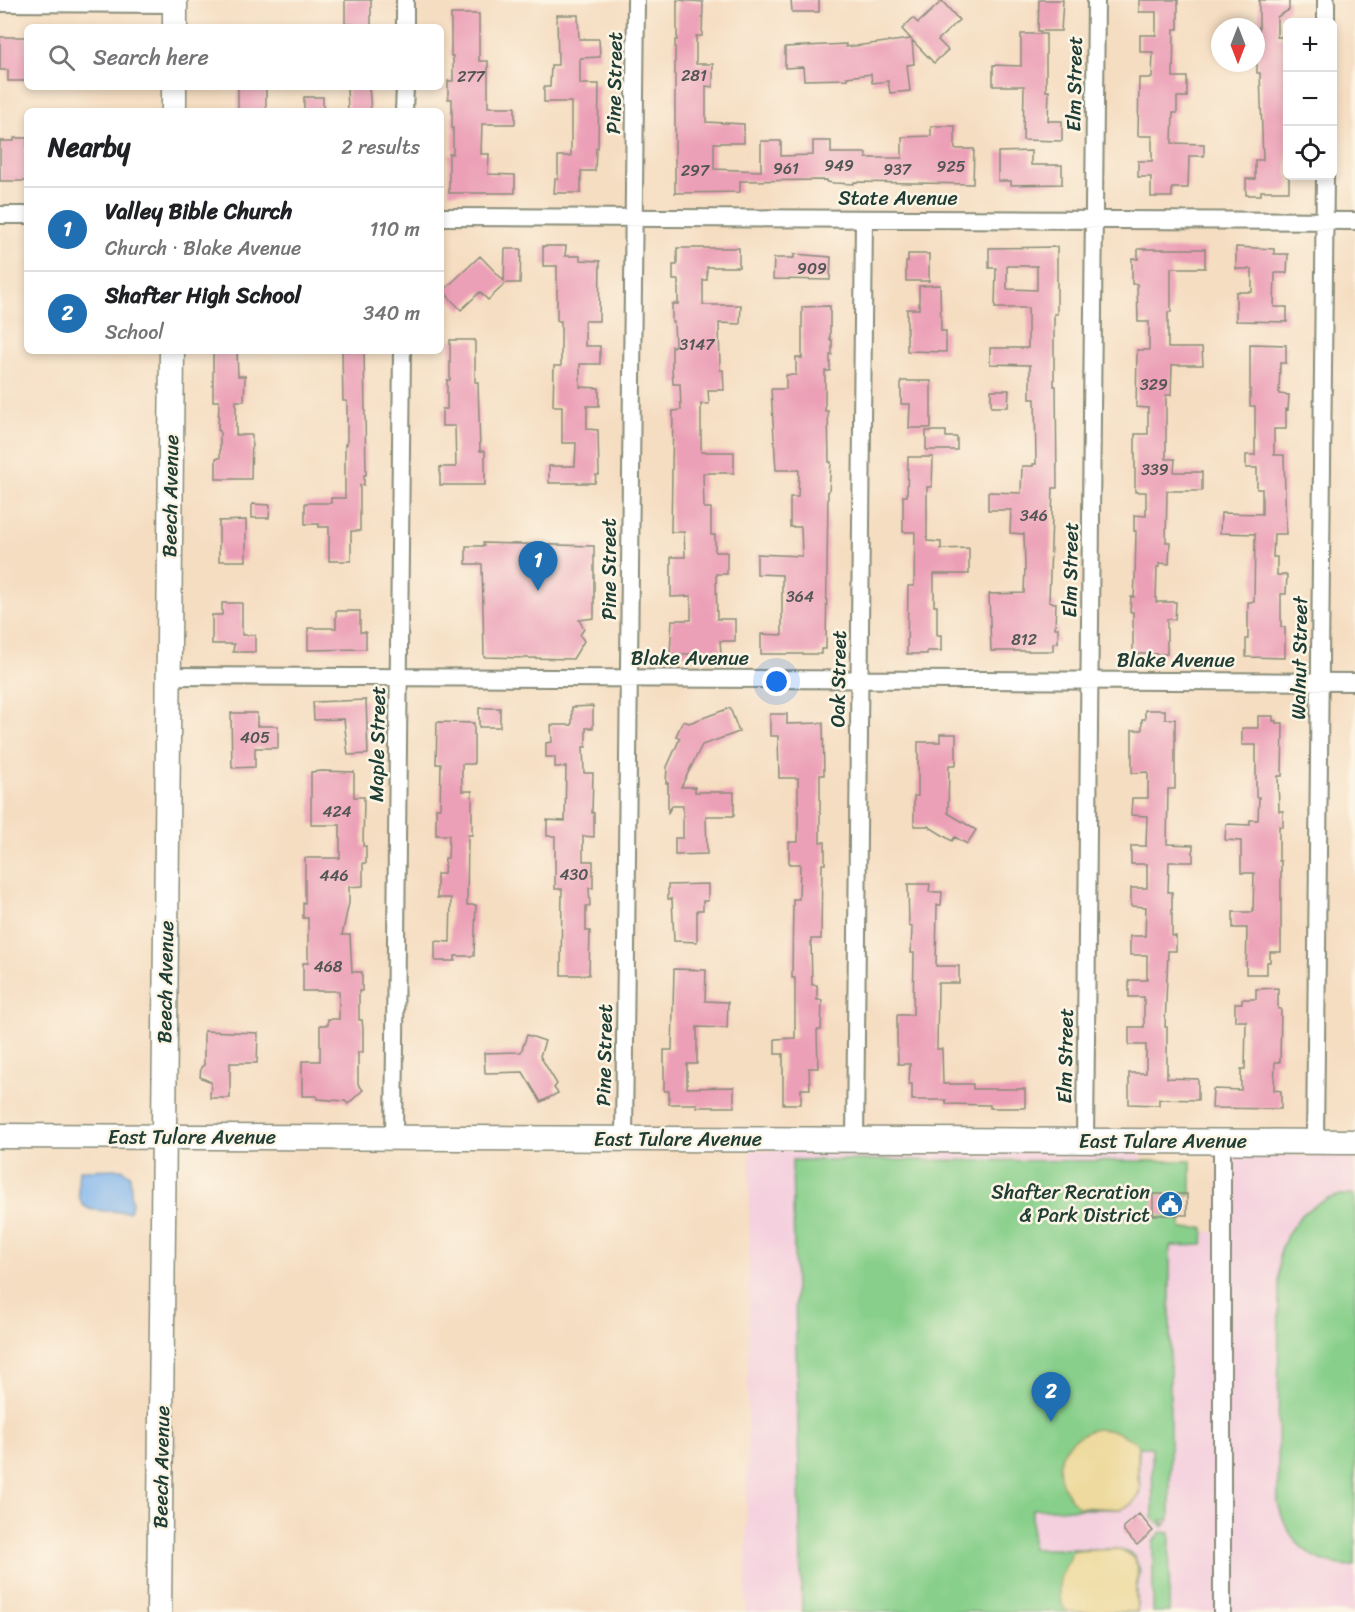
<!DOCTYPE html>
<meta charset="utf-8">
<style>
body{margin:0;font-family:Sriracha,sans-serif;background:#f2f2f2;color:#202124}
.controls{position:absolute;right:18px;top:18px;display:grid;overflow:hidden;border-radius:9px;box-shadow:0 3px 9px #0003}
.controls button{width:54px;height:54px;display:grid;place-items:center;padding:0;border:0;border-bottom:2px solid #e0e0e0;background:#fff;color:#202124;font:30px sans-serif}
.compass{position:absolute;left:1211px;top:18px;width:54px;height:54px;border-radius:50%;background:#fff;box-shadow:0 3px 9px #0003;rotate:180deg}
.you{position:absolute;left:777px;top:682px;width:21px;height:21px;margin:-15px;border:4px solid #fff;border-radius:50%;background:#1a73e8;box-shadow:0 0 0 9px #1a73e833}
.badge{display:grid;place-items:center;width:39px;height:39px;border-radius:50%;background:#1f6fb2;color:#fff;font-size:20px;font-weight:700}
.pin{position:absolute;translate:-50% -50px;filter:drop-shadow(0 2px 3px #0008)}
.pin::after{content:'';position:absolute;top:32px;width:21px;height:18px;background:inherit;clip-path:polygon(0 0,100% 0,50% 100%)}
.list{margin:0;padding:0;list-style:none}
h2{display:flex;justify-content:space-between;align-items:center;height:78px;margin:0;padding:0 24px;font-size:26px}
h2 small{font-size:20px;font-weight:400;color:#757577}
.list li{display:grid;grid-template-columns:39px 1fr auto;gap:18px;align-items:center;box-sizing:border-box;height:84px;padding:0 24px;border-top:2px solid #e0e0e0}
.list b{display:block;font-size:22px;white-space:nowrap}
.list p{margin:0;font-size:20px;white-space:nowrap;color:#757577}
.list em{font-size:20px;font-style:normal;color:#757577}
.icon{flex:none;width:33px;height:33px;fill:none;stroke:currentColor;stroke-width:2;stroke-linecap:round;stroke-linejoin:round}
.map{position:relative;flex:none;width:1355px;height:1612px;overflow:hidden}
.search{position:absolute;background:#fff;box-shadow:0 3px 9px #0003;left:24px;top:24px;width:420px;height:66px;display:flex;align-items:center;gap:15px;box-sizing:border-box;padding:0 21px;border-radius:9px;color:#757577;font-size:22px}
.panel{position:absolute;background:#fff;box-shadow:0 3px 9px #0003;left:24px;top:108px;width:420px;height:246px;border-radius:9px}
.map>svg:first-child{display:block}
.built{fill:#f4cfde}
.green{fill:#87cf8a;stroke:#53865f;stroke-width:1.5}
.sand{fill:#eeda9e;stroke:#868c69;stroke-width:1.5}
.water{fill:#7eb4ed;stroke:#4e7890;stroke-width:1.5}
.building{fill:#eca0b7;fill-rule:evenodd}
.lines{fill:none;stroke-linecap:round;stroke-linejoin:round}
.street-casing{stroke:#8a8d7a;stroke-width:20}
.secondary-casing{stroke:#8a8d7a;stroke-width:27}
.street{stroke:#fff;stroke-width:16}
.secondary{stroke:#fff;stroke-width:24}
.labels{text-anchor:middle;stroke-width:5;stroke-linejoin:round;paint-order:stroke}
.number-label{font-size:16px;fill:#525655}
.street-label{font-size:20px;fill:#1f3d34;stroke:#fcf5e5}
.poi-label{font-size:20px;fill:#1f3d34;stroke:#fcf5e5;text-anchor:end}
</style>
<div class="map">
<svg width="1355" height="1612" viewBox="0 0 1355 1612">
<rect width="100%" height="100%" fill="#fcf5e5"/>
<filter id="ink" filterUnits="userSpaceOnUse"><feTurbulence type="fractalNoise" baseFrequency=".0167" numOctaves="2"/><feDisplacementMap in="SourceGraphic" scale="12" xChannelSelector="R" yChannelSelector="G"/><feConvolveMatrix kernelMatrix="1 2 1 2 8 2 1 2 1" color-interpolation-filters="sRGB"/></filter>
<filter id="wash" filterUnits="userSpaceOnUse"><feTurbulence type="fractalNoise" baseFrequency=".008" numOctaves="4" result="noise"/><feDisplacementMap in="SourceGraphic" scale="24" xChannelSelector="R" yChannelSelector="G"/><feGaussianBlur stdDeviation="1.35" result="paint"/><feColorMatrix in="noise" values="0 0 0 0 0 0 0 0 0 0 0 0 0 0 0 0 0 1.4 0 .05"/><feComposite in="paint" operator="in"/></filter>
<g filter="url(#wash)">
<rect width="100%" height="100%" fill="#f5ddc1"/>
<path class="built" d="M750,1150L1141,1152L1140,1232H1218V1155L1355,1156V1612H746Z"/>
<path class="green" d="M792,1160L1191,1161V1195H1155L1184,1214L1181,1217V1229L1204,1228L1203,1245L1170,1246V1520H1161L1162,1523H1167L1163,1527L1153,1518L1152,1447H1139C1139,1456 1138,1467 1139,1476C1141,1496 1140,1501 1121,1509H1032V1549H1115L1129,1552L1135,1558L1140,1570L1137,1587V1612H802Z
M1341,1195H1355V1566C1313,1566 1288,1543 1278,1503L1279,1257C1288,1224 1306,1203 1341,1195Z
M1162,1532L1170,1533L1169,1612H1153V1542Z"/>
<path class="sand" d="M1096,1429L1114,1431L1135,1441L1138,1446V1476L1140,1489L1137,1498L1132,1504L1121,1509L1079,1507C1047,1480 1055,1439 1096,1429Z
M1120,1549C1140,1559 1139,1567 1136,1586C1135,1595 1137,1604 1137,1612H1066C1058,1597 1056,1584 1064,1569C1068,1562 1071,1559 1072,1551Z"/>
<path class="water" d="M122,1169L130,1175L132,1205L129,1212C89,1209 74,1218 79,1170Z"/>
<g id="blocks">
<path class="building" d="M345,0H371V27H353V24H345Z
M677,0L703,2L702,36H696V64H713V87L706,86V122L744,124V143H714V169L761,171V141H781V156L813,155V141H831V153H866V158H902V137L931,136V126H955V149H974L973,184L854,182V184L834,183L827,182V180L740,181V192L675,193V40H677Z
M791,0H819V12H792Z
M1039,0H1063L1061,31H1038Z
M1139,0H1178V29H1174L1173,77H1187V97H1177V113H1173L1172,143L1204,144V156H1189L1188,188H1172V197H1151V177H1138V161H1152V136H1138L1139,78H1152L1153,52H1140V35H1156V12H1139Z
M1259,0H1289V10L1277,17V37H1287V176H1289V191H1261V195H1246V179H1255V160H1263L1260,73H1257V49H1259Z
M942,1L959,20L938,40L948,50L934,63L912,40L914,64L907,65L910,91L890,93L888,81L872,83L871,74L847,77V79L804,80L803,67L785,68V47L846,44V47L911,39L902,29L913,18L918,23Z
M451,14H479V61H488V107H515V124H482L481,154H489L488,174L515,175V193H449V154H453V128H452V99H448V81H453V56H451Z
M557,15H578L579,39H599L600,57L580,58V84H599L598,148H596L595,171H581V193H554L555,179H558V156H571V102H544V87H550L551,65H558Z
M1021,34H1046V91H1049L1048,121H1062V141L1023,140L1024,86H993V65L1021,66Z
M0,37H27V81H8V70H0Z
M238,87H266V111H238Z
M347,87H369L371,111H348Z
M304,97H323V111H304Z
M14,138H27V181H0V141H14Z
M1031,151V165H1062V184L1011,185V181H998V152Z
M543,246H566L565,256H580V260L600,261L599,321H585V346H600V364H580V387L599,388V406H587V429L598,430L599,475H596L595,483H549V466H575L576,443H562V406H553L554,366H561V321H557V266H543Z
M1057,247V314H1054V386H1056L1057,488H1053L1049,602L1056,603L1055,628H1058V643H1053V651H991L989,594L1024,593L1025,566L1024,534L1010,533L1011,510H988V492L1021,493L1022,466H1033V464H1036L1035,399H1030V365L990,364V348H1028V308H995L996,268H989V248ZM1007,266H1037V290L1007,289Z
M1236,247L1274,249V254H1288L1287,273H1275L1274,307H1287V322L1236,321V292H1252V269H1236Z
M677,248H739V267H707V280H703V305H741L740,324L719,323L720,370H723L724,390H708L709,404H701V452H734V473H703L704,508H711V535H715V552H727V574H716L717,619H735V641H720L721,654H670L672,620H691V596L671,597V557H685L684,532H671L673,411L681,410L680,384H673L672,369V346H675L674,322H672V304H678V280H673V265H677Z
M505,249H521L520,283H506L488,300L480,292L461,310L443,291L480,256L504,281Z
M1138,249H1205V268H1171V312H1168V348H1202L1203,365H1172L1171,395H1166V459H1175L1174,472H1202V491H1167L1166,542H1170L1169,564L1159,563V567H1157L1156,602H1176L1175,620L1167,619V654H1133V612H1130L1131,597H1134L1135,578L1136,531H1134V515L1146,516V492H1135V434H1148V408L1136,407L1137,350H1149V322H1138L1137,284H1132V258L1138,259Z
M794,254L831,257L830,280L773,279L774,258H794Z
M908,254H929V281H906V262H908Z
M940,285L941,331H946V352L907,351V309H919V286Z
M830,306V340H832V355H830V371H825V411H828L829,462H831L829,491H828L826,649H821V654H761V634L782,635V575L757,574V554L802,556L801,527H790V497H798L799,470H776L771,389H786V375H796V357L802,358V307Z
M450,340H475V382H478L480,451H485V485H440V467H456L455,426H442V409H447V380H450Z
M1250,344L1286,345V363H1280L1279,394L1289,395L1288,410L1286,409V429H1274V455H1284L1286,534H1274L1273,557H1277V575H1287L1286,594H1281V627H1285V658L1246,657V639H1248V602H1254L1255,534L1220,533L1221,513L1262,514V489H1257V468H1246V455H1255V406H1250Z
M213,351H237L238,376H245L244,401H236V435H252L251,479H216V458H220V431L218,430L219,401H213Z
M342,351H364L366,475H364V485H360V531H351V561H329V527H319V524H305V503H331V498H345V444H347V401H343Z
M901,381H931V428H909L910,404H901Z
M991,390H1009L1008,407H991Z
M926,431H946V437H957V450H926Z
M908,457H933L932,487H927V541L941,542V549L969,548V574H934V606H937V635H941V651H927V654H907L908,586H914L915,532H903V496H907Z
M252,504L270,505L269,518H252Z
M246,520V561H219V521Z
M483,543L594,546V618L579,620L584,629L580,635L584,641L573,659L484,657L482,564H466V546H484Z
M222,603H242V635H255V652H233L234,644H212V615H222Z
M336,611H360V632H366V649L308,650V628H336Z
M366,700L368,754L348,755L344,719L314,720L313,702Z
M593,706V728H586V747H583L584,773H593L592,813H594V837L583,836V861H593V888H589L590,906H586V931H590L589,975H561L562,889H555V836H547V820L565,821L566,767H555V757H546V743L552,742L551,725H572V707Z
M479,708H500V727H479Z
M730,708L739,732L702,745L681,787H695V792H734V816H706L707,854L675,855V838H683V806H672L668,813V783H666L667,767L680,738L676,736L683,721L689,723Z
M1145,710H1165V719H1175V789H1168L1167,844L1193,845V862H1169L1168,892H1172V936H1176V951H1168L1165,1027H1167V1078L1198,1079V1100L1159,1099V1105L1129,1104V1073H1146V1045H1129V1027H1144V997H1129V980H1147V955H1130V936H1145L1146,907L1131,906V888H1147V864H1131V846H1146L1147,816L1131,815L1132,798H1148V772L1132,773V730H1142V719H1145Z
M231,713H257V726H278V748H255V767L232,768Z
M770,714H787V724L823,723L824,775H820V842H825V864H822L821,939H811L812,985H817V1000H822L821,1030H817L818,1068H809L810,1089H801V1104H783V1054H775V1039L795,1038V978H792L793,899H799L800,864H789V842H798V778H779L778,736H770Z
M1258,716H1273V721H1276V723H1283L1282,776H1278L1279,811H1283V827L1279,826V861H1281V952H1270V962H1267V974H1246L1247,928H1233V912H1253L1254,873H1241V841L1225,840L1226,824L1250,825V820H1258L1259,797H1256V745H1242V728H1258Z
M437,722L474,723V764H462V791H472V835H468L467,905H476L474,956H455V961H435V941L450,942L451,898H437V874H444L445,858H448L449,835H436V808H440L441,764H436Z
M940,734H956V765H949L948,813L976,830L967,844L955,837L952,841L928,826H914V796H918V742H940Z
M322,771L354,772V797H364L363,846H366V863H363V886L349,887V903L342,935H350L352,972H362V991H359V1020H362L363,1029V1052H358V1084L363,1090L348,1104L345,1101L317,1099V1096H302V1061H320V1025H328V1019H339V991H303V963H308V918H303V903H305V858H340V825H311V772Z
M708,884V901H703V910H697V942L674,941L672,899H668V885Z
M908,884H930L929,892H942L941,905H937L936,966H959V983H938L937,1049H942L943,1084H973V1089H1025V1108H990V1105L946,1104V1100H912V1084H909L910,1064H898L897,1036V1015H913L914,953H911L912,927L909,926Z
M674,969L706,970L705,1001L728,1002L727,1028L697,1027V1064H687V1088L734,1087V1107H697V1104H669V1091H664V1050H672Z
M1278,988V1009H1281L1280,1062H1275L1274,1090L1281,1091V1109L1212,1108L1213,1089L1241,1090V1069H1245L1246,1021H1235V1003H1242V999H1256V989Z
M204,1031L258,1033L257,1063H230V1098H210L211,1082L200,1077L201,1067L204,1065Z
M527,1035L545,1041L540,1056L557,1084L554,1088L558,1093L541,1102L523,1072L485,1073L484,1053L521,1052Z
M1153,1194H1187V1215H1153Z
M1139,1514L1153,1531L1137,1545L1124,1532V1527Z"/>
</g>
</g>
<g filter="url(#ink)">
<use href="#blocks" fill-opacity="0" stroke="#8a8d7a" stroke-width="1.5"/>
<g class="lines">
<g class="street-casing">
<path id="street" d="M0,3L175,4
M1326,22V0
M405,27V0
M404,111L405,87
M0,215H27
M441,217L1355,221
M168,676L1355,682
M394,1138L402,351
M624,1139L636,0
M855,1140L864,219
M1085,1141L1096,0
M1315,1142L1325,176
M1222,1612V1142"/>
</g>
<g class="secondary-casing">
<path id="secondary" d="M175,27V0
M174,111V87
M0,1136L1355,1142
M159,1612L172,351"/>
</g>
<use href="#street" class="street"/>
<use href="#secondary" class="secondary"/>
</g>
</g>
<defs>
<g id="civic-disc" transform="scale(1.35)"><circle r="9.5" fill="#1f6fb2" stroke="#fcf5e5"/><path d="M-.6-6.5H3V-4.5H.6V-3L4-1V1h2V6H-6V1h2V-1L-.6-3ZM-1.2 2.5V6h2.4V2.5Z" fill="#fff"/></g>
</defs>
<g fill-rule="evenodd">
<use href="#civic-disc" x="1170" y="1204"/>
</g>
<g class="labels">
<g class="number-label">
<text x="694" y="81">281</text>
<text x="471" y="82">277</text>
<text x="839" y="171">949</text>
<text x="951" y="172">925</text>
<text x="786" y="174">961</text>
<text x="897" y="175">937</text>
<text x="695" y="176">297</text>
<text x="812" y="274">909</text>
<text x="697" y="350">3147</text>
<text x="1154" y="390">329</text>
<text x="1155" y="475">339</text>
<text x="1034" y="521">346</text>
<text x="800" y="602">364</text>
<text x="1024" y="645">812</text>
<text x="255" y="743">405</text>
<text x="337" y="817">424</text>
<text x="574" y="880">430</text>
<text x="334" y="881">446</text>
<text x="328" y="972">468</text>
</g>
<g class="street-label">
<text transform="translate(614 83) rotate(-89)" y="7">Pine Street</text>
<text transform="translate(1074 84) rotate(-89)" y="7">Elm Street</text>
<text x="898" y="205">State Avenue</text>
<text transform="translate(170 496) rotate(-89)" y="7">Beech Avenue</text>
<text transform="translate(609 569) rotate(-90)" y="7">Pine Street</text>
<text transform="translate(1070 570) rotate(-89)" y="7">Elm Street</text>
<text x="690" y="665">Blake Avenue</text>
<text transform="translate(1299 658) rotate(-89)" y="7">Walnut Street</text>
<text x="1176" y="667">Blake Avenue</text>
<text transform="translate(838 679) rotate(-89)" y="7">Oak Street</text>
<text transform="translate(377 744) rotate(-89)" y="7">Maple Street</text>
<text transform="translate(165 982) rotate(-89)" y="7">Beech Avenue</text>
<text transform="translate(604 1055) rotate(-89)" y="7">Pine Street</text>
<text transform="translate(1065 1056) rotate(-89)" y="7">Elm Street</text>
<text x="192" y="1144">East Tulare Avenue</text>
<text x="678" y="1146">East Tulare Avenue</text>
<text x="1163" y="1148">East Tulare Avenue</text>
<text transform="translate(161 1467) rotate(-89)" y="7">Beech Avenue</text>
</g>
<g class="poi-label">
<text x="1150" y="1199">Shafter Recration<tspan x="1150" dy="23">&amp; Park District</tspan></text>
</g>
</g>
</svg>
<div class="controls">
<button>+</button>
<button>−</button>
<button><svg class="icon" aria-label="locate" viewBox="0 0 24 24"><circle cx="12" cy="12" r="6"/><path d="M12 2v4M12 18v4M2 12h4M18 12h4"/></svg></button>
</div>
<svg class="compass" viewBox="-18 -18 36 36"><path d="M0-13l5 13h-10z" fill="#e53935"/><path d="M0 13l5-13h-10z" fill="#757577"/></svg>
<div class="you"></div>
<div class="pin badge" style="left:538px;top:591px">1</div>
<div class="pin badge" style="left:1051px;top:1422px">2</div>
<div class="search"><svg class="icon" aria-label="search" viewBox="0 0 24 24"><circle cx="10" cy="10" r="6"/><path d="M15 15l6 6"/></svg>Search here</div>
<section class="panel">
<h2>Nearby<small>2 results</small></h2>
<ul class="list">
<li><span class="badge">1</span><div><b>Valley Bible Church</b><p>Church · Blake Avenue</p></div><em>110 m</em></li>
<li><span class="badge">2</span><div><b>Shafter High School</b><p>School</p></div><em>340 m</em></li>
</ul>
</section>
</div>
